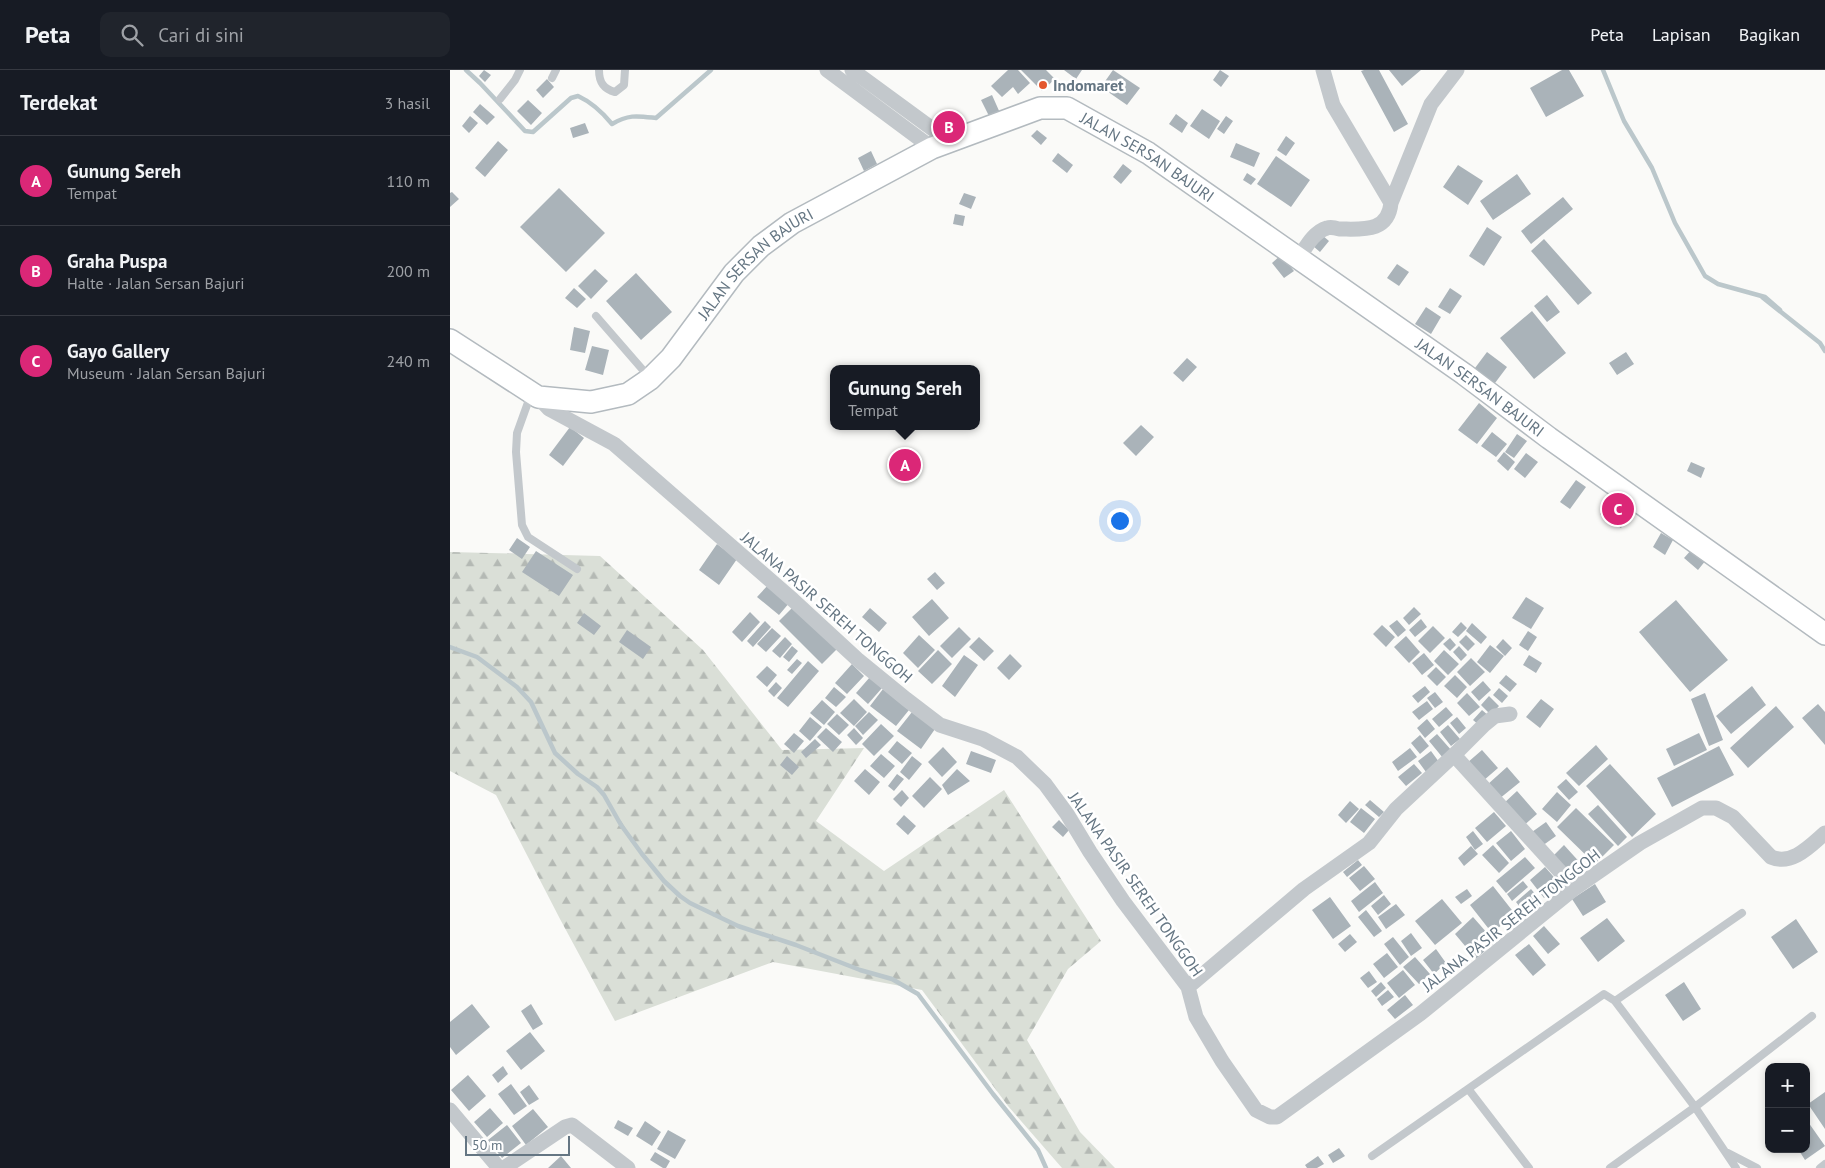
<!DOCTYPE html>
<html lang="id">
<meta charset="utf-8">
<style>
body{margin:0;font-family:"PT Sans",sans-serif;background:#20242c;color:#f1f3f6}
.controls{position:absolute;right:15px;bottom:15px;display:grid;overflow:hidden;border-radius:10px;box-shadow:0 2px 8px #0003}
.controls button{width:45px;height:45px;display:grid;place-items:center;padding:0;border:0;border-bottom:1px solid #363941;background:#171b24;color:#f1f3f6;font:25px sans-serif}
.scale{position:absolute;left:15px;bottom:12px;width:105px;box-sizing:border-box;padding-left:5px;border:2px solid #657683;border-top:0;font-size:14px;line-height:18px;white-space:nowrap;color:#657683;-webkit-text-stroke:4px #fff;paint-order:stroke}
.you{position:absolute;left:669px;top:450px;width:18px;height:18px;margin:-12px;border:4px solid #fff;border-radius:50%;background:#1a73e8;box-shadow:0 0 0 8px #1a73e833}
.badge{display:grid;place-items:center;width:32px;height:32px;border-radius:50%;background:#db2777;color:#fff;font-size:16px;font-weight:700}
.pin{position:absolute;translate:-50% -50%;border:2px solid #fff;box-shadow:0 1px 5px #0006}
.popup{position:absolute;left:380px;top:295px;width:150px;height:65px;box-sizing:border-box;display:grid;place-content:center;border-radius:10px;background:#171b24;filter:drop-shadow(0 1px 4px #0005);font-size:16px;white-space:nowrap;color:#9ea1a6}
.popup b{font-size:19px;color:#f1f3f6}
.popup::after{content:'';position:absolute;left:50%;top:100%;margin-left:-10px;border:10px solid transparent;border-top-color:#171b24}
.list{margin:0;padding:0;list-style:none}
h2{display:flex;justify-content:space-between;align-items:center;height:65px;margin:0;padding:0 20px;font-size:21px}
h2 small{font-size:16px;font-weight:400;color:#9ea1a6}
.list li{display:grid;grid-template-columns:32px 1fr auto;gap:15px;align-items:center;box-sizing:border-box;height:90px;padding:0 20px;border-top:1px solid #363941}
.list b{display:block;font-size:19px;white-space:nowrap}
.list p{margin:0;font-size:16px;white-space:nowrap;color:#9ea1a6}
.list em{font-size:16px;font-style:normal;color:#9ea1a6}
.icon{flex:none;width:28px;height:28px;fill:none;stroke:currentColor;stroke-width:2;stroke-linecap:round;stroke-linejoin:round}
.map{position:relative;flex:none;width:1375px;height:1098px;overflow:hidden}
header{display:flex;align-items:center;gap:30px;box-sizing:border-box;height:70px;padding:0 25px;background:#171b24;border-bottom:1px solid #363941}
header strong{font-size:24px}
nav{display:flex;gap:28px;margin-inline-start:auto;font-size:18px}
.search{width:350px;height:45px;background:#20242c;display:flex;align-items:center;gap:12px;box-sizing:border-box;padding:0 18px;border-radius:10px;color:#9ea1a6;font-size:19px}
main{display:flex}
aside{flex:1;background:#171b24}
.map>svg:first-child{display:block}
.forest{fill:url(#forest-firs)}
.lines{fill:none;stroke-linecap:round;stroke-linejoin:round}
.stream{stroke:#bbc7cb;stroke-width:4.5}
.building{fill:#aab3b9}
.secondary-casing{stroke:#b3babf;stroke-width:24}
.service{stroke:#c3c8cc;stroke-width:8}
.minor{stroke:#c3c8cc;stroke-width:15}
.secondary{stroke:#fff;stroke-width:21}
.poi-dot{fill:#e4572e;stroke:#fff;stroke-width:2}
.labels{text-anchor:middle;stroke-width:5;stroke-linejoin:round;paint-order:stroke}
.poi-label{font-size:16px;font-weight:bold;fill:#657683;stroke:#fff;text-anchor:start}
.street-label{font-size:16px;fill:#657683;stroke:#fff}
</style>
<header>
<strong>Peta</strong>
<div class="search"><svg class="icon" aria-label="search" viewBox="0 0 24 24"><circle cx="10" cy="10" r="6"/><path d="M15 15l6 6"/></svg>Cari di sini</div>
<nav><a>Peta</a><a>Lapisan</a><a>Bagikan</a></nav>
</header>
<main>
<aside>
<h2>Terdekat<small>3 hasil</small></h2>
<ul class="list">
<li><span class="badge">A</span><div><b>Gunung Sereh</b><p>Tempat</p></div><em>110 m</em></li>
<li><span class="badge">B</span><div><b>Graha Puspa</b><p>Halte · Jalan Sersan Bajuri</p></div><em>200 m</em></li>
<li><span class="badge">C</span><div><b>Gayo Gallery</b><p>Museum · Jalan Sersan Bajuri</p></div><em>240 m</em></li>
</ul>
</aside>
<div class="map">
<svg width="1375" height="1098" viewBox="0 0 1375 1098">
<defs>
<pattern id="forest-firs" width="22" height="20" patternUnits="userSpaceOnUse" patternTransform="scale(1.25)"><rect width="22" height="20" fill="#dadfd7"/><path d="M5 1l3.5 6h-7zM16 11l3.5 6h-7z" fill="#b4b9b4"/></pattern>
</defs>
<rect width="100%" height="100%" fill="#fafaf8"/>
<path class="forest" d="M0,482L150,486L253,580L332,680L414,678L366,751L434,801L554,720L651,871L618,899L577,970L630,1062L665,1098H612L558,1036L472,920L323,892L165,951L110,849L46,725L0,701Z"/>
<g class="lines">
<path class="stream" d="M16,0L30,13L75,61L83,62L121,28L128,26C141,32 153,43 162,54C179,44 188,46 206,48L261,0
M1153,0L1174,51L1202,98L1225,153L1255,206L1268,214L1315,227L1330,240L1312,227L1370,273L1375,281
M0,577L27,587L67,617L81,632L105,683L128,704L147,717L154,725L171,755L192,784L214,811L230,826L240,833L288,856L346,875L410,900L442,909L468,924L543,1024L588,1080L596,1098"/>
</g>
<path class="building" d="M34,0L41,5L35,12L29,6Z
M558,0H568L580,13L568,24L563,17L552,27L541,16Z
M571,0H596L605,9L592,21Z
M614,0H632L626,9Z
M663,0L690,18L677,35L651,17Z
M770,0L779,6L771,17L763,10Z
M914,0H929L958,54L944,62L911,1Z
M939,0H971L952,16Z
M1112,0H1119L1134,26L1096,47L1080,18Z
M97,9L104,17L93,28L86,20Z
M542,25L550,43L540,48L531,30Z
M78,30L92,43L81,55L67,41Z
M30,34L45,47L37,55L23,42Z
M752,39L770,51L759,69L740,56Z
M726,44L738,53L732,63L719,54Z
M20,46L28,53L19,63L12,56Z
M776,46L783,51L774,64L767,59Z
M135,53L139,63L123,68L120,58Z
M587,60L597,68L591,75L581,66Z
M836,66L845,73L836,86L827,80Z
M48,71L58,80L35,107L25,98Z
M786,73L810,83L804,97L780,87Z
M421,81L427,94L414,101L408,88Z
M608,83L623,95L617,103L602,91Z
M826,86L860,110L841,137L807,114Z
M673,94L682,101L671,114L663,107Z
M1008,95L1033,111L1018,135L993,117Z
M797,103L806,109L801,115L793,110Z
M1067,104L1081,124L1043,150L1030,131Z
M109,118L155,163L116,202L70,157Z
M2,122L9,129L0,137V123Z
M514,123L526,127L521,139L509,134Z
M1113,127L1123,139L1081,174L1071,161Z
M505,144L515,146L513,156L503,154Z
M1037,157L1052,167L1034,196L1019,186Z
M872,165L879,171L870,182L863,176Z
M1094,169L1142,223L1128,235L1081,181Z
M831,185L844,201L834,208L822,193Z
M947,194L959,202L949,216L937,208Z
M145,199L158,211L141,229L128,216Z
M186,203L222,242L191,270L156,231Z
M124,218L136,229L127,238L115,228Z
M1000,218L1012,226L1000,244L988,237Z
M1097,225L1110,242L1097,252L1084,236Z
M976,237L991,247L981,264L965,254Z
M1082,241L1116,283L1084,309L1050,268Z
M124,257L140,261L135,283L120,280Z
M142,276L159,280L153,305L135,300Z
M1037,282L1057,297L1042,317L1022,302Z
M1176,282L1184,294L1167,305L1159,293Z
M737,288L747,297L733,312L723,303Z
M1029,333L1047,348L1027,374L1008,360Z
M691,355L704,367L686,386L673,373Z
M120,357L134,368L113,396L99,385Z
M1042,362L1057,374L1046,387L1031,376Z
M1067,364L1077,371L1064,388L1055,382Z
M1054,382L1065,392L1058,401L1047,391Z
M1076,383L1088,392L1075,408L1064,399Z
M1241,392L1255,398L1251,408L1237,401Z
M1126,410L1136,417L1120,439L1110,432Z
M1165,422L1185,434L1171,458L1150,444Z
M1211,463L1223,470L1215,485L1203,477Z
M67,468L80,477L72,489L59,480Z
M267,474L287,489L269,515L249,500Z
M1242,479L1256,490L1248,500L1234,488Z
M86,481L123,505L109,526L72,502Z
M485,502L495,513L487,520L477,509Z
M319,514L340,532L329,545L307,527Z
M1076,527L1094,538L1081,559L1062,548Z
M482,529L499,548L479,566L462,547Z
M1226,530L1278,590L1240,622L1189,562Z
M345,535L388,578L372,594L329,551Z
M964,537L971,544L959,555L953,548Z
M420,538L437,553L429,562L412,547Z
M300,542L310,552L292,572L282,562Z
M134,543L151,556L144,565L127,553Z
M971,549L977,557L965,567L959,560Z
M947,550L956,560L948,567L939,556Z
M315,551L321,557L303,577L297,571Z
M1011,552L1017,558L1008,567L1002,562Z
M1022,553L1037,567L1031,574L1016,561Z
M932,555L945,567L936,577L923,564Z
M983,556L995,568L980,583L968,571Z
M509,557L521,569L502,588L490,576Z
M322,558L331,566L316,582L307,574Z
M177,560L201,577L193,589L169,572Z
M1078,561L1087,567L1078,581L1069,575Z
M469,565L485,580L468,598L453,583Z
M1016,565L1025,574L1018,581L1009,572Z
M956,566L970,582L959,593L944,577Z
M335,567L342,574L330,588L322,581Z
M529,567L544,581L534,591L519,577Z
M1000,568L1006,575L1000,581L993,574Z
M1053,569L1062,578L1055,586L1046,577Z
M1040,575L1054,586L1040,603L1027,592Z
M342,576L348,581L339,592L333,587Z
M1009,576L1017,585L1011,591L1003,582Z
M488,580L502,594L482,614L468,601Z
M994,580L1009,594L998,605L984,591Z
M974,583L984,595L972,605L962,593Z
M560,584L572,596L559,610L547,598Z
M514,585L528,595L505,627L492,616Z
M1079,585L1092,593L1086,603L1073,595Z
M1021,588L1035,602L1020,616L1007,602Z
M347,589L352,593L342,604L337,600Z
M358,591L369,601L338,637L327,628Z
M402,594L414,606L397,624L385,613Z
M317,596L327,605L317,617L306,607Z
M986,597L996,607L987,616L977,606Z
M1005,605L1017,617L1007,628L994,616Z
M1056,605L1067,614L1060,622L1049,613Z
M420,607L432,618L418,634L406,623Z
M1033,611L1041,620L1029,631L1021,622Z
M326,612L332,618L324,627L318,621Z
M975,616L980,622L968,633L962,626Z
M1302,616L1316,635L1281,664L1266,646Z
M384,617L396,627L386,637L375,628Z
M1049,618L1058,626L1052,633L1043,625Z
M433,619L459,640L446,656L420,636Z
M985,622L993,632L985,638L977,628Z
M1017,623L1030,637L1019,646L1007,633Z
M1255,623L1273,670L1259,676L1241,629Z
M1039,626L1049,636L1041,645L1031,635Z
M404,629L417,642L404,656L390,643Z
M1091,629L1104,639L1090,658L1076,647Z
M372,630L385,642L374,655L360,643Z
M977,631L983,639L969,650L962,642Z
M1368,634L1375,642V675L1352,648Z
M1326,636L1344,657L1298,698L1280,678Z
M996,637L1003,645L989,657L982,649Z
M1032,640L1039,646L1030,656L1023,650Z
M419,642L428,650L413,665L405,656Z
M462,642L485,659L471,679L447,661Z
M387,644L399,655L389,665L377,654Z
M360,647L372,657L360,671L349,661Z
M1007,647L1016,658L1009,664L1000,653Z
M977,649L985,659L975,668L967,658Z
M431,654L444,666L424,686L412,674Z
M998,655L1010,669L1001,676L990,662Z
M376,658L392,672L383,682L367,667Z
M404,658L413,668L406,675L397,665Z
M344,663L354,671L344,683L334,674Z
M1249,663L1257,680L1224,696L1216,679Z
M987,664L1002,681L993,688L979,671Z
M970,665L979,676L970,684L961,673Z
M365,669L371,675L356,688L351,682Z
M447,671L462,683L452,694L438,682Z
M1146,675L1158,689L1129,716L1116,703Z
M1269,676L1284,705L1222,737L1207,708Z
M493,677L507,692L492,707L478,692Z
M960,678L967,687L948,701L942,692Z
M1032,680L1048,698L1033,711L1017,693Z
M521,681L546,690L541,703L516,694Z
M981,681L989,692L976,702L968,691Z
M431,684L445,696L434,708L420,696Z
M337,686L349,697L342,705L330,695Z
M462,686L472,694L459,710L450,702Z
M964,694L972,703L956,716L948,707Z
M1160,694L1206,744L1182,767L1136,716Z
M1057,697L1070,712L1049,729L1037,715Z
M415,699L430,712L419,725L404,711Z
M507,699L520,711L498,725L492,715Z
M447,704L454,709L444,721L438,716Z
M480,707L492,719L474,738L462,726Z
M1116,709L1128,722L1119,730L1107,717Z
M452,720L459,728L451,737L443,729Z
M1067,721L1087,744L1073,756L1053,734Z
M1107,722L1121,735L1107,752L1092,739Z
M920,730L934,742L929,747L915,735Z
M900,731L909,739L896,753L888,745Z
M1148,735L1177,767L1168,776L1138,744Z
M911,738L925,749L914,763L900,752Z
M1126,738L1164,775L1145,794L1107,757Z
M1044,742L1056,756L1037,772L1025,758Z
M454,745L466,756L458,765L446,754Z
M609,750L619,760L613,767L602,757Z
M1096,752L1106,766L1092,776L1082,762Z
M1023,761L1033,774L1025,780L1016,767Z
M1061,761L1075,779L1061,791L1046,773Z
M1043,775L1059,793L1049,803L1032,785Z
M1114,775L1133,796L1121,807L1102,787Z
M1021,776L1028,784L1014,796L1008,788Z
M1075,787L1085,798L1056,823L1046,811Z
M908,790L912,795L897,807L893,802Z
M914,796L925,809L910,821L899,808Z
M1095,797L1110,814L1094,828L1080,810Z
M1073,811L1078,817L1062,831L1057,824Z
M925,812L933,823L909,842L901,831Z
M1145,814L1156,832L1133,846L1122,829Z
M1043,816L1065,844L1042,863L1020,835Z
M1017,819L1022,826L1011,834L1005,827Z
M1081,819L1092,832L1076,845L1066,832Z
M934,825L941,834L928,845L921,836Z
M880,827L901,856L883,869L862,840Z
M992,829L1012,853L985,875L965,851Z
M946,834L955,845L936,859L928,847Z
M916,840L932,861L924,867L908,847Z
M1023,847L1045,872L1026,889L1005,864Z
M1157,848L1175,871L1148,892L1130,868Z
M1346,849L1368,882L1343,899L1321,867Z
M1094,856L1110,874L1098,884L1083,866Z
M961,863L972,878L961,886L951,871Z
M900,864L907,872L895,882L888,874Z
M943,867L959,887L950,895L934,874Z
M1079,874L1096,895L1083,906L1065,885Z
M986,879L996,893L984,904L973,890Z
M937,883L948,897L934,908L923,894Z
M965,887L980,904L969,914L953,897Z
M953,900L965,915L949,928L937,913Z
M919,901L927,912L918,918L910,908Z
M931,912L936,918L926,927L921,921Z
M1234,912L1251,939L1233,951L1215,925Z
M938,920L944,927L932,936L927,929Z
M955,925L963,935L945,949L937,940Z
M22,934L40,957L6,985L0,977V952Z
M81,934L93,954L83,960L71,941Z
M80,962L95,981L71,1000L56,981Z
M53,996L58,1004L48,1013L42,1005Z
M18,1005L36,1026L19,1041L1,1020Z
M61,1014L77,1036L64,1045L48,1024Z
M79,1015L89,1029L79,1035L70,1022Z
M1375,1022V1059L1358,1034Z
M40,1038L53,1053L37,1067L24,1052Z
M83,1039L98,1057L76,1075L62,1056Z
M1356,1049L1375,1076L1355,1090L1348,1079H1356Z
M168,1050L183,1058L178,1066L164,1058Z
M195,1051L211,1062L202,1076L186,1066Z
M57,1055L71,1073L52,1088L38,1070Z
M218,1060L236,1070L225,1089L207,1079Z
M889,1078L895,1086L883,1093L878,1085Z
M205,1082L220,1091L216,1098H213L200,1090Z
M111,1086L121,1098H98Z
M868,1086L874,1094L867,1098H857L855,1095Z"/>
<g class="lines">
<g class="secondary-casing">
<g id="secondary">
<path id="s1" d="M0,270L88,327L141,332L178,324L200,309L221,288L284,203L311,176L342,153L482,78L590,38H617L698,83L1014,304L1099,368L1375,564"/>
</g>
</g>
<path class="service" d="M149,0C149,12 153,19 165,22L174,15L175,0
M102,8L106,0
M50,29L65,10L70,0
M146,246L199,307
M81,324L67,363L66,382L72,455L78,467L127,499
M1165,931L1292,843
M1019,1020L1079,1098
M1278,1083L1307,1098
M922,1086L1154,924L1165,931L1245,1037L1286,1098
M1160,1098L1245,1037L1362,946
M1370,1098L1375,1094"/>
<path class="minor" d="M377,0L482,78
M402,0L499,71
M941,133L981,34L1007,0
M848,189C855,179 863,162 877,158C880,157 886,158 889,159C912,159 938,163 941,133L883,35L873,0
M88,327L99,339L164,374L343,530L407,589L456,629L490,655L533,669L567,687L595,714L617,744L640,782L673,831L738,917L746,947L772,991L806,1040L820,1047H827L970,944L1125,818L1190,773L1252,738H1266L1283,747L1321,787C1342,796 1360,776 1375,763
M1060,644L1045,646L1034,655L1004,685L1125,818
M738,917L854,819L919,773L946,739L1004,685
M0,1040L49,1098
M54,1098L115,1057L122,1055L178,1098"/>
<use href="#secondary" class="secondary"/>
</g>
<circle class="poi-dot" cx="593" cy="15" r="5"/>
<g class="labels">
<g class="poi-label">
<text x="603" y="21">Indomaret</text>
</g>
<g class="street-label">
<text dy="6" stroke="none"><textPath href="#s1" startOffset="830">JALAN SERSAN BAJURI</textPath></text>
<text dy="6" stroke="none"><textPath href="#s1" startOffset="380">JALAN SERSAN BAJURI</textPath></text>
<text dy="6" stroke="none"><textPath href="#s1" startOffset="1235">JALAN SERSAN BAJURI</textPath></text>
<text transform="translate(377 537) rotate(41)" y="6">JALANA PASIR SEREH TONGGOH</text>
<text transform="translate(686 814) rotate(55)" y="6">JALANA PASIR SEREH TONGGOH</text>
<text transform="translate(1061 850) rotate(-38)" y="6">JALANA PASIR SEREH TONGGOH</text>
</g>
</g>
</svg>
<div class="controls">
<button>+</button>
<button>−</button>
</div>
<div class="scale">50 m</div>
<div class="you"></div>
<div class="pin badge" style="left:455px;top:395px">A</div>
<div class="popup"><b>Gunung Sereh</b>Tempat</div>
<div class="pin badge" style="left:499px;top:57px">B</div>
<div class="pin badge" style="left:1168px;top:439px">C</div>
</div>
</main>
